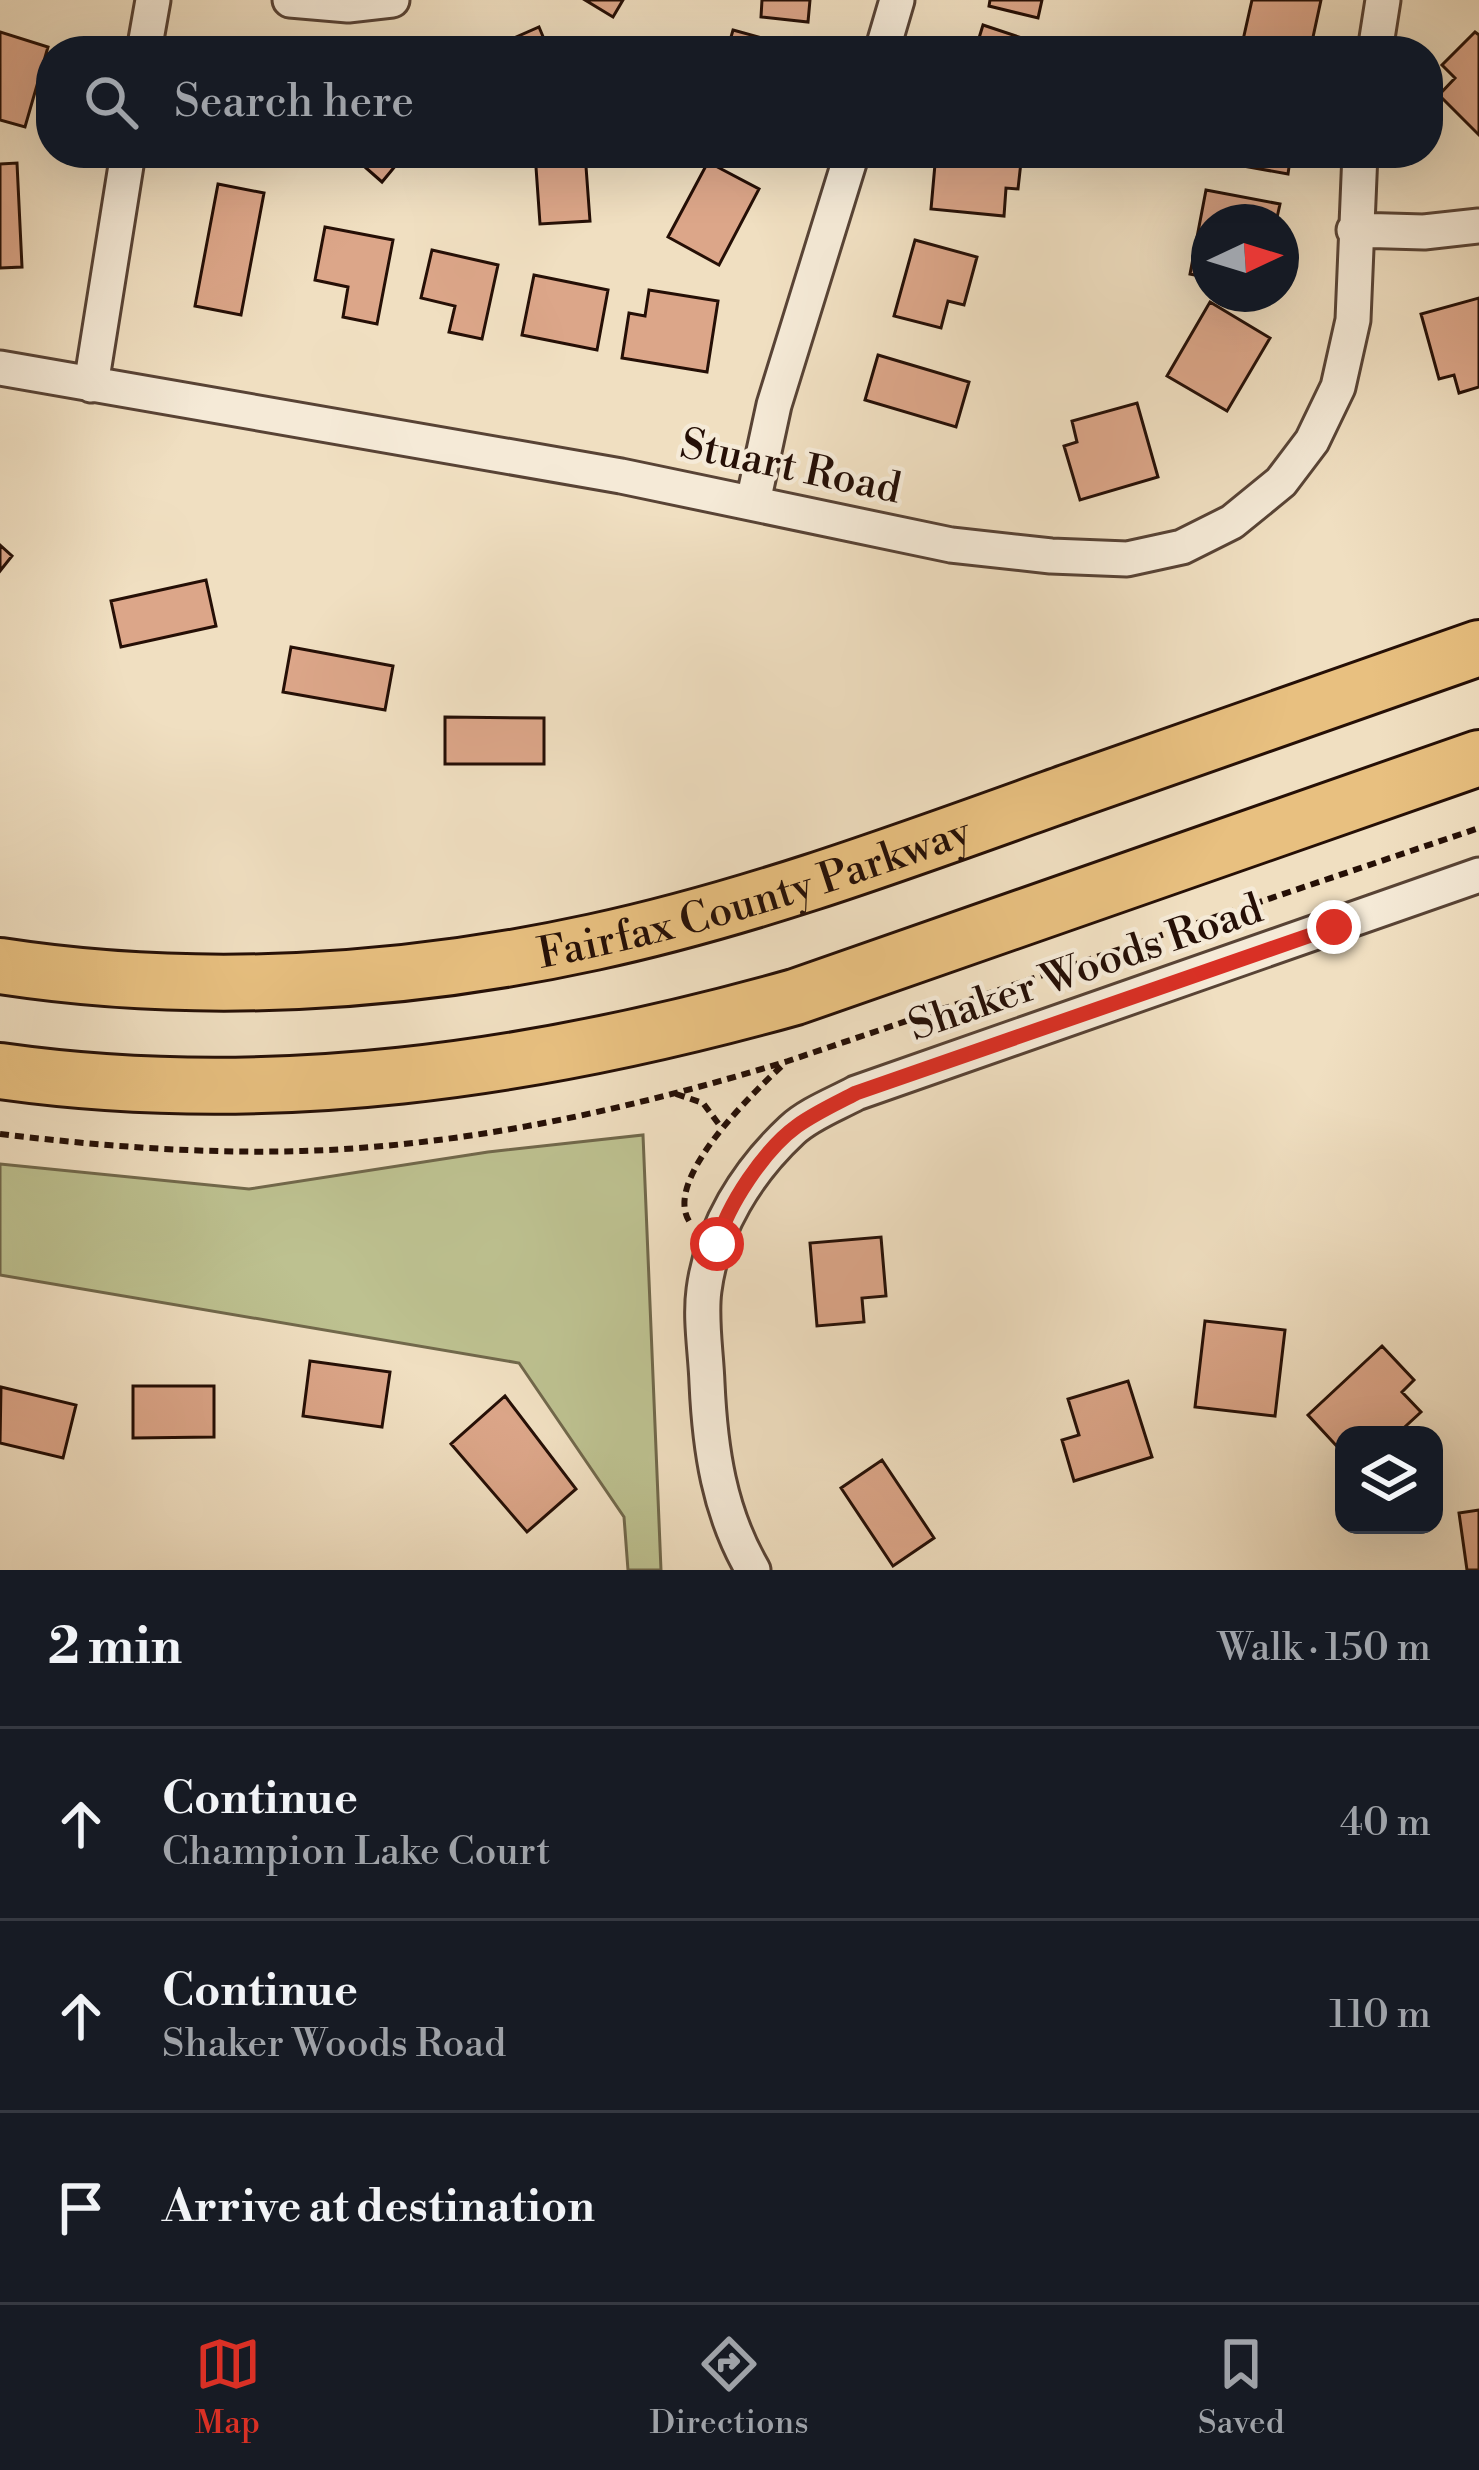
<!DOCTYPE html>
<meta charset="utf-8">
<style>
body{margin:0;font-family:"Libre Bodoni",serif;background:#242831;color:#f1f3f6}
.controls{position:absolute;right:36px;bottom:36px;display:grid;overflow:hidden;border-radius:24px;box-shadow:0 12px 48px #0002}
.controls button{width:108px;height:108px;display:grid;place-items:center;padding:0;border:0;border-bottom:3px solid #363941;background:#171b24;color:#f1f3f6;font:60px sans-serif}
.compass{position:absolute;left:1191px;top:204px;width:108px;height:108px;border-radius:50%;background:#171b24;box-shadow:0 12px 48px #0002;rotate:86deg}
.stop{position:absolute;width:36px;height:36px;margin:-27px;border:9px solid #d93025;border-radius:50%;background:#fff}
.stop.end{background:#d93025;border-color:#fff;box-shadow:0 3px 12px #0008}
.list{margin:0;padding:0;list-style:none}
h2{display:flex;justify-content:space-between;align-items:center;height:156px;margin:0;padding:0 48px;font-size:51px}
h2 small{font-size:39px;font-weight:400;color:#9ea1a6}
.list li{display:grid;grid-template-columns:78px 1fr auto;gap:36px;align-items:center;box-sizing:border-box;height:192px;padding:0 48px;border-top:3px solid #363941}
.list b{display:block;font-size:45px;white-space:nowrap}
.list p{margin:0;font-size:39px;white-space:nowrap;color:#9ea1a6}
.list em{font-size:39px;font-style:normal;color:#9ea1a6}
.icon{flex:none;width:66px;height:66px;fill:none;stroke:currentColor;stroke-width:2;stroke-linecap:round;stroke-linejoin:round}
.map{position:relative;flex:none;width:1479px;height:1570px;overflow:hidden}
.search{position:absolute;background:#171b24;box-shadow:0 12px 48px #0002;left:36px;right:36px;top:36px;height:132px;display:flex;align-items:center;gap:30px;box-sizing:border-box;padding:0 42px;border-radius:48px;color:#9ea1a6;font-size:45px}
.sheet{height:732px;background:#171b24}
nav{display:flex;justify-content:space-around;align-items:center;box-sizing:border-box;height:168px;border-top:3px solid #363941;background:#171b24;font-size:33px;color:#9ea1a6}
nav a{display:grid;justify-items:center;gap:6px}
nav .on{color:#d93025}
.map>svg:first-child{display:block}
.green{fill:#bdc190;stroke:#71684b;stroke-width:3}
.building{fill:#dca689;stroke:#250f06;stroke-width:3}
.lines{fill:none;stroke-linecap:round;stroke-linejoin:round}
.minor-casing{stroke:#584335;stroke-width:39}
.trunk-casing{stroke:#250f06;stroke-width:60}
.path{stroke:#250f06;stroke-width:6;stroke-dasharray:9 6;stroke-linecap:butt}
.minor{stroke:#f5ead7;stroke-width:33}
.trunk{stroke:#e8c080;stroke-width:54}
.route{stroke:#d93025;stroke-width:15}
.labels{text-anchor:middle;stroke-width:9;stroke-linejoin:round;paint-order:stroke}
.street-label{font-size:42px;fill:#250f06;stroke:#f5ead7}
</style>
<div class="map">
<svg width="1479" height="1570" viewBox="0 0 1479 1570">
<rect width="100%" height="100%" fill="#f0dfc1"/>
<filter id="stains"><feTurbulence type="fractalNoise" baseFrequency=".00167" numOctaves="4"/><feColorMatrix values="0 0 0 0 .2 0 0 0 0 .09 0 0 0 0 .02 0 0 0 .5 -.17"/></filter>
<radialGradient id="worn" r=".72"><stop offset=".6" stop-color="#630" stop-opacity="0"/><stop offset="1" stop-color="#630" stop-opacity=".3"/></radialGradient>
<path class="green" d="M643,1135L661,1570H628L624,1517L519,1363L0,1275V1164L249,1189L488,1152Z"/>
<path class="building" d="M585,0H623L613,17Z
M762,0H810L808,22L761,17Z
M990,0H1042L1038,18L989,6Z
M1252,0H1321L1310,51L1241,49Z
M983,25L1028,40L1024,51H975Z
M539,27L549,51H484Z
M733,30L791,46L790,51H727Z
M0,32L48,47L25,127L0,120Z
M1475,32L1479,35V135L1439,95L1455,78L1442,65Z
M349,153H406L382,182Z
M535,153H585L590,221L540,224Z
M936,153H1022L1018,189L1006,188L1004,216L931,209Z
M1222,153H1291L1288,174L1221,162Z
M708,162L759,189L719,265L668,237Z
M17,163L22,267L0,268V164Z
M218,184L264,193L241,315L195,306Z
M1206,190L1280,204L1276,222H1209V278L1190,274Z
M325,227L393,240L377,324L343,317L348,287L315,280Z
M915,240L977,257L964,305L948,301L941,328L894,316Z
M432,250L498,265L482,339L449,332L455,306L421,298Z
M534,275L608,290L597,350L522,335Z
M649,290L718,301L707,372L622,358L629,313L645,316Z
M1479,298V387L1459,393L1454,375L1439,379L1421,314Z
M1210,302L1270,338L1227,411L1167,376Z
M878,355L969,382L956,427L865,400Z
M1137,403L1158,477L1080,500L1064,446L1077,442L1072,421Z
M0,545L12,556L0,571Z
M206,580L216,626L121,647L111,601Z
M291,647L393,666L385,710L283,692Z
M445,717L544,718V764H445Z
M881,1237L886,1296L862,1298L864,1322L817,1326L810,1243Z
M1205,1321L1285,1330L1275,1416L1195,1407Z
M1382,1346L1414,1380L1402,1392L1421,1412L1396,1435H1344V1454L1308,1415Z
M310,1361L390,1372L382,1427L303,1416Z
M1128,1381L1152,1457L1074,1481L1062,1440L1079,1435L1068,1399Z
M133,1386H214V1437L133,1438Z
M1,1387L76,1405L63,1458L0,1443Z
M505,1396L576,1489L527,1532L451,1444Z
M882,1460L934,1538L893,1566L841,1488Z
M1479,1510V1570H1467L1459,1513Z"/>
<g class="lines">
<g class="minor-casing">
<path id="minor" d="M290,0L348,5L392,0
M144,51L153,0
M882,51L897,0
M1375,51L1383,0
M1354,230L1424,232L1479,226
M0,368L621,476L951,545L1051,556L1127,559L1182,547L1232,522L1281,482L1312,441L1338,387L1353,320L1360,153
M91,385L128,153
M753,502L774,405L852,153
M753,1570C719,1512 710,1449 707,1383C706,1353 700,1319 704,1290C712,1228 747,1172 792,1130C809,1114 836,1104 856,1093L1479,875"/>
</g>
<g class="trunk-casing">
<g id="trunk">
<path id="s1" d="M0,966C195,996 401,984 594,942C756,907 913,848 1069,792C1205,743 1342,696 1479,648"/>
<path d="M0,1071C269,1109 535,1070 795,997L1479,758"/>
</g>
</g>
<path class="path" d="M676,1094L703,1103L721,1127
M0,1134C100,1146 202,1154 302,1151C467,1146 632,1109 788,1061L1479,828
M689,1221C663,1178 755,1091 785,1063"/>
<use href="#minor" class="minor"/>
<use href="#trunk" class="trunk"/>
</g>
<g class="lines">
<path class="route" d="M717,1244C727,1205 765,1149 797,1126C815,1113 837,1103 856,1093L1334,927"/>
</g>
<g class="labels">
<g class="street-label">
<text transform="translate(791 465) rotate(12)" y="15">Stuart Road</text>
<text dy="15" stroke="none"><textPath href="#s1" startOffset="765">Fairfax County Parkway</textPath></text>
<text transform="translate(1085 966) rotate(-19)" y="15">Shaker Woods Road</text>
</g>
</g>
<rect width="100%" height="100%" filter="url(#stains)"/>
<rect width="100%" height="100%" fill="url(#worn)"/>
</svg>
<div class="controls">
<button><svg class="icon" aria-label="layers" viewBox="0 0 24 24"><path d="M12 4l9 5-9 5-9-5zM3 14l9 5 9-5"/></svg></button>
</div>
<svg class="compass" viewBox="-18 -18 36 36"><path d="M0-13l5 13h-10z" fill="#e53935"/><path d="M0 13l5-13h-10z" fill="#9ea1a6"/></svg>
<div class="stop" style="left:717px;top:1244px"></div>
<div class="stop end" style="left:1334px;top:927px"></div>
<div class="search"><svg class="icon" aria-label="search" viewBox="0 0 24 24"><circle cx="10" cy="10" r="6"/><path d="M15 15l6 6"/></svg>Search here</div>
</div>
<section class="sheet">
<h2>2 min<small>Walk · 150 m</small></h2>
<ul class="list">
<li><svg class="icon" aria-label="ahead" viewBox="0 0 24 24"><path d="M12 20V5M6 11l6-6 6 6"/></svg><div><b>Continue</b><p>Champion Lake Court</p></div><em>40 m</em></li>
<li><svg class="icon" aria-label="ahead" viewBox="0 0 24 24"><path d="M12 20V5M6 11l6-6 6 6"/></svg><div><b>Continue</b><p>Shaker Woods Road</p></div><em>110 m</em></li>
<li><svg class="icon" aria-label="arrive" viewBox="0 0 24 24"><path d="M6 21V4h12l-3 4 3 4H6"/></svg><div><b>Arrive at destination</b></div></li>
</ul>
</section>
<nav>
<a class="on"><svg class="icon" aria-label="map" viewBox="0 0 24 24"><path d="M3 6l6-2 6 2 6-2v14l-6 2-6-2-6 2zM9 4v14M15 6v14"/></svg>Map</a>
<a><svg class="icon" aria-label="directions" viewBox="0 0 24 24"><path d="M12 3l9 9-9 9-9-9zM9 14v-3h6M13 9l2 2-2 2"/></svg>Directions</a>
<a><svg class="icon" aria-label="saved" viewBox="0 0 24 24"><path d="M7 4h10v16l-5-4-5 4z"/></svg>Saved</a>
</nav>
